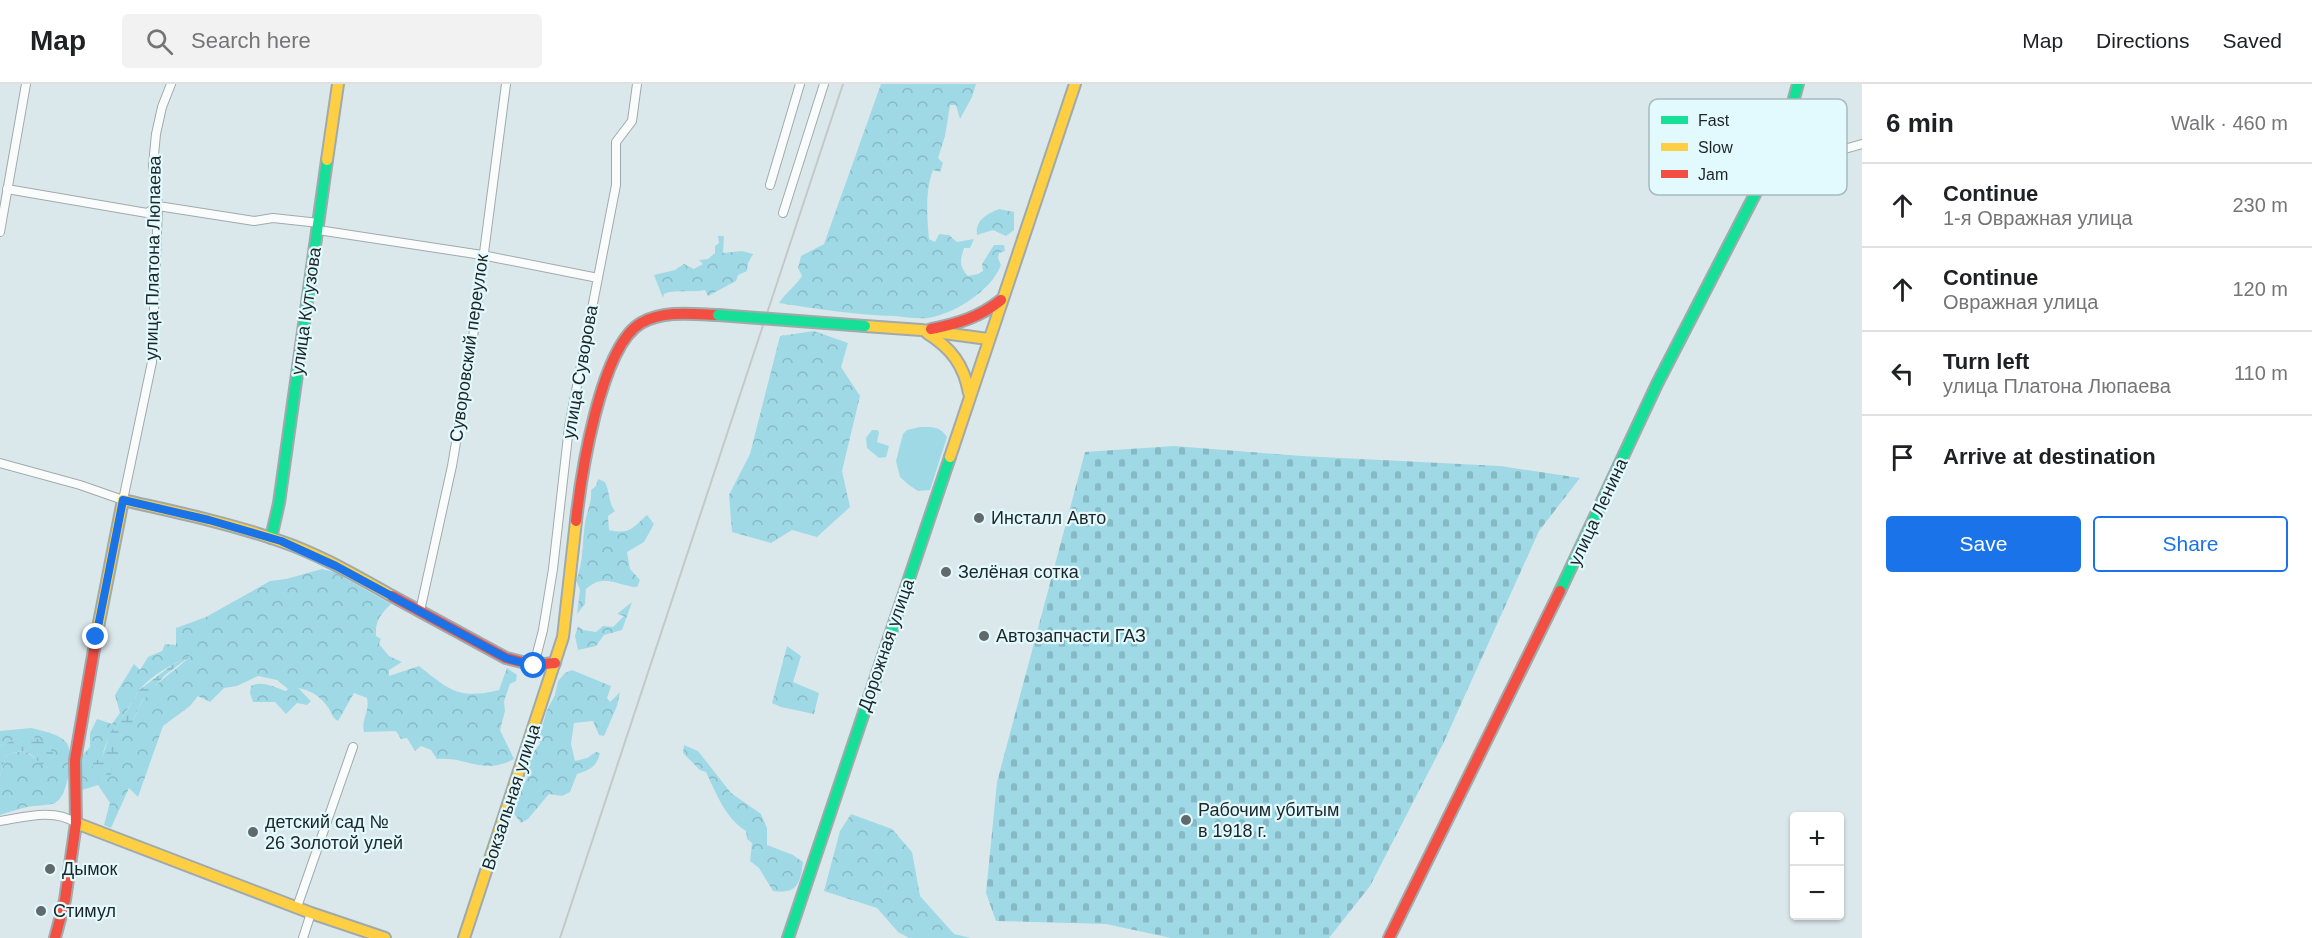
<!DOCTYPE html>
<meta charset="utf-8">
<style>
body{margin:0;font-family:Helvetica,sans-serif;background:#f2f2f2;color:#202124}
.controls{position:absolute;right:18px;bottom:18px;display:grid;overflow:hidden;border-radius:6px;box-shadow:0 2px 4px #0004}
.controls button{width:54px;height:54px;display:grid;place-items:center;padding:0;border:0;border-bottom:2px solid #e0e0e0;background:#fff;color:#202124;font:30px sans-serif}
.stop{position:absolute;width:18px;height:18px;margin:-14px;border:4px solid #1a73e8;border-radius:50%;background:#fff}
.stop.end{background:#1a73e8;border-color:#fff;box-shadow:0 2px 6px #0008}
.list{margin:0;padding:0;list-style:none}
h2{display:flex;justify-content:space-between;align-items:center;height:78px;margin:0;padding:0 24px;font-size:26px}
h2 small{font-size:20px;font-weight:400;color:#757577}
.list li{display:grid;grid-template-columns:39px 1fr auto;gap:18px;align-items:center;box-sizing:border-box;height:84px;padding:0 24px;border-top:2px solid #e0e0e0}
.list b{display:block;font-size:22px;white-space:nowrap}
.list p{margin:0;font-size:20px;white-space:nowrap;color:#757577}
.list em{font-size:20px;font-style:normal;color:#757577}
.actions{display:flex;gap:12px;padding:18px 24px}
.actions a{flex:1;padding:14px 0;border:2px solid #1a73e8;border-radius:6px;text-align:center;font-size:21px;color:#1a73e8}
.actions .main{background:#1a73e8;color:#fff}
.icon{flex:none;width:33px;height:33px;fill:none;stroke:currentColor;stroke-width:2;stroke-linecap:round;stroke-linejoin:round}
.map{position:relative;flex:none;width:1862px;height:854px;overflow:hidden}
header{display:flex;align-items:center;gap:36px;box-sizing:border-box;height:84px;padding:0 30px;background:#fff;border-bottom:2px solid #e0e0e0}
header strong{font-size:28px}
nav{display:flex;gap:33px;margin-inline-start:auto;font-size:21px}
.search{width:420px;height:54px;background:#f2f2f2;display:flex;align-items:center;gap:15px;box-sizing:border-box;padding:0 21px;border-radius:6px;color:#757577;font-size:22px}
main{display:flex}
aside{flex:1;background:#fff}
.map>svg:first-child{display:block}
.grass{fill:#9fd9e6}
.forest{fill:url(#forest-crowns);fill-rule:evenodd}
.wetland{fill:url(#wetland-marsh)}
.cemetery{fill:url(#cemetery-stones)}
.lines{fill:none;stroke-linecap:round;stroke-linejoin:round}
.street-casing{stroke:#a0aaac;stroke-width:10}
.fast-casing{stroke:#a0aaac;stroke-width:14}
.slow-casing{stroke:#a0aaac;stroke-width:14}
.jam-casing{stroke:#a0aaac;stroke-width:14}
.street{stroke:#fafcfc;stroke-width:8}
.fast{stroke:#16e098;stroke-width:10}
.slow{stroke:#ffcf43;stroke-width:10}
.jam{stroke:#f24e42;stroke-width:10}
.rail{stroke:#c4c8c8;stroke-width:2}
.fast-bridge-casing{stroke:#a0aaac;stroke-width:14;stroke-linecap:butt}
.fast-bridge{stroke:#16e098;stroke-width:10}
.route{stroke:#1a73e8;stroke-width:8}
.poi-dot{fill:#60696c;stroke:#e2f9fe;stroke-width:2}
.labels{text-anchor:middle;stroke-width:4.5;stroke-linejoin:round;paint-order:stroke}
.street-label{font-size:18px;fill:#1d2527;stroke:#e2f9fe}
.poi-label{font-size:18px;fill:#1d2527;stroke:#e2f9fe;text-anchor:start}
.key{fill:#e2f9fe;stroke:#a7b9be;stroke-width:1.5}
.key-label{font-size:16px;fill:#1d2527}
</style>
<header>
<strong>Map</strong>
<div class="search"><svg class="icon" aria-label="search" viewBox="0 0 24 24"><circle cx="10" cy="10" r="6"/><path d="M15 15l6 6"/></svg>Search here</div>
<nav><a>Map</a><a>Directions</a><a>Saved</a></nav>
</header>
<main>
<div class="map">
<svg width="1862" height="854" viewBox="0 0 1862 854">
<defs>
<pattern id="forest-crowns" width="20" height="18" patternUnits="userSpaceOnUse" patternTransform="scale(1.5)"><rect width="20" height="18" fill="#9fd9e6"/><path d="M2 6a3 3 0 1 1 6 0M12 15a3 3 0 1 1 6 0" fill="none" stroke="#88bac5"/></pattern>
<pattern id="wetland-marsh" width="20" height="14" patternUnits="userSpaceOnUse" patternTransform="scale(1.5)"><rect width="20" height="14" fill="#9fd9e6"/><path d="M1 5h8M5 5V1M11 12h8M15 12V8" fill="none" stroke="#88bac5"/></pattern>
<pattern id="cemetery-stones" width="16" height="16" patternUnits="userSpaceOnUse" patternTransform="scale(1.5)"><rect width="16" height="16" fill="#9fd9e6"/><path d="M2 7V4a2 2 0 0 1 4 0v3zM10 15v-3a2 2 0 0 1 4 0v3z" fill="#88bac5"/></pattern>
</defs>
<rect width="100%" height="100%" fill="#dbe8eb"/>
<path class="grass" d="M920,343C932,343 940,342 947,353L930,406L918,407L909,401L900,393L896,377L903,350L907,346Z
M872,346H877L879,348L877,358L889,362L886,373L879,374L867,364L866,354Z"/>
<path class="forest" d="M881,0H976L972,13L960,35L956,21H950L945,52L938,74L943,79L940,88L933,86C925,107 927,133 929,155L935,158L939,150L949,151L957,158L974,155L970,164H964C960,176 959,182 968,192L978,190L983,187L982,180L994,161H1004L1005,167L999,169L998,174L1001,181C991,207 954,230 928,234C917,235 905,233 895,232C856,231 818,225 779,219C786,208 795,203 802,192L798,184L801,172L824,160Z
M999,125L1014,128V146L1006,152L993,146L977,151C975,136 987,130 999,125Z
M718,152H724L723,169L742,167L753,170L748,179L747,187L738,191L736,197L708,212L705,206C692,209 673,205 664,210L663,214L654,191L675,186L684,180L694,185L703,180L699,176L708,175L715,169V162L719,159Z
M814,247L848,259L841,283L860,312L842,387L850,423L817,453L792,446L771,459L732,448L729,411L750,370L780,252Z
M598,395L605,398C610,408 608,418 615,427L608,432L609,446C629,451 633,444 647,431L654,440L644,458L627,468L630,485L640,496L637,503C617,502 604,488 586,505L585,520L577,530L580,506L576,496C584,478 582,458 585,439C587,427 592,418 591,406L596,402Z
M322,485L334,488L391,520C380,531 375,537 376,552L381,555L379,560L389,572L402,578L389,586V592L419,582C449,606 459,616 499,606L507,584L517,591L516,597L510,600L504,617L505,627L500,646L514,675C483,692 466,672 437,675L431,666L421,662L415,667L407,654L401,655L396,647L364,648C361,634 370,628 367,614L354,609L338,637C331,633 332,628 327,622C320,612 310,606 298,604L311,617L307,621L297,619L286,630L275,618H253L250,609L251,602C262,596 274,603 286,607L288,605L277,596L258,592L237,602L224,604L210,618L198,612L190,622L163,642L138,713L129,704L111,744L104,741L110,719L98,701L79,707L78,676L90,663V649L97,635L112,640L120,629L115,611L134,580L140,586L148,573L162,567L165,560L176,561V544L206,533L270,497L286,495ZM190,572C175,588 154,598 142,618C135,630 134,641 121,648L117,663V674L102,698C99,666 107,654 125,629C130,623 133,616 137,609C149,592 172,580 190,572Z
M632,518L622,546L604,551L596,562L578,566L575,552L578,542L583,546L596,548L603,542L613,543L624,532L617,530Z
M787,562L801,572L793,598L819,609L814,630L781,623L772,619Z
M572,586L611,602L607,614L610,618L620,608L617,622L604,652L599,651L593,637L574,639L571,660L575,677L587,674L596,668L600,669C597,683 589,686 577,690L570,708L562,712L549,710L528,735L521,739L512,727C513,716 525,701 529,689L527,684L535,666L540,660L539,653L547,626L555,611L558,597L565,589Z
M31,644C42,647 58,649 66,658C75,668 68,713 55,719C47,722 36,721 27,723C18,725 9,728 0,731V692L6,672C32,660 30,676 49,684L18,654L0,662V647Z
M684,661L698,667L731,709L761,730L767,744V761L793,771L803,778C800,800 798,810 773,807L759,784L750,777L752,759L747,755L746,747C725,734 716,709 706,688L700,686L683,669Z
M851,730L892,745L912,768L920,812L954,850L971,854H909L898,848L877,824L824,807L840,747Z"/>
<path class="wetland" d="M193,570L165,591L142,617L130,643L121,649C118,658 119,665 117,673C115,681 111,683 111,692L102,699L101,688L93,686V678L102,674L110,649L129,624L138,607L172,581Z
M28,652C44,655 53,662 56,679L54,684C32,685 37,657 6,672L0,692V662L18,654Z"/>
<path class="cemetery" d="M1174,362L1302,372L1500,382L1580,394L1539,447L1443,660L1370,802L1329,854H1171L1106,840L996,837L986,809L997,698L1085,368Z"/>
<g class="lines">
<g class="street-casing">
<path id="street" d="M1788,44L1789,62L1801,70H1820
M770,101L800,0
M1762,102C1793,80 1825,70 1862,60
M7,105L147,129L158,122L254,137L273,134L319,139
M783,129L824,0
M318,146L482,171L598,194
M0,148L26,0
M0,379L80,401L123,416L152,278L158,122L153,81L156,50L162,23L171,0
M420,527L452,382L470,276L506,0
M534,581L543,546L553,485L569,343L616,101V58L632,37L637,0
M0,737C24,733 55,724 76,739
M297,823L353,663
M303,854L311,829"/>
</g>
<g class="fast-casing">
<path id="fast" d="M271,454L279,419L327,76
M1560,507L1657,300L1782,58L1798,0
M788,854L950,373"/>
</g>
<g class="slow-casing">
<path id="slow" d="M327,76L338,0
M865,242L921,246L988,255
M927,249C951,264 964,281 969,309
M950,373L1075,0
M96,554L123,416C175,428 229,439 280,457C319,470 356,492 392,512
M76,739L311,829L385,854
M464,854L563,553L576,437"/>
</g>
<g class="jam-casing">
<path id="jam" d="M931,245C957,240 980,233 1001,216
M576,437C581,392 600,263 641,239C664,226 693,230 718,231
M392,512L506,574L534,581L555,579
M55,854L65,816L76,739L75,676L96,554
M1389,854L1560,507"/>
</g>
<use href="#street" class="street"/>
<use href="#fast" class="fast"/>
<use href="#slow" class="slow"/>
<use href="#jam" class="jam"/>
<path class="rail" d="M560,854L843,0"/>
<g class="fast-bridge-casing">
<path id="fast-bridge" d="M718,231L865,242"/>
</g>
<use href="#fast-bridge" class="fast-bridge"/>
</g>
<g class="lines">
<path class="route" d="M96,553L123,416L209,436L281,457L336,482L506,574L534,582"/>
</g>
<g class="poi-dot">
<circle cx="979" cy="434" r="6"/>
<circle cx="946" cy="488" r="6"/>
<circle cx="984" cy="552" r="6"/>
<circle cx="1186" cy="736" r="6"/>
<circle cx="253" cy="748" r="6"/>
<circle cx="50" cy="785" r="6"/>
<circle cx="41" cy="827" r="6"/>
</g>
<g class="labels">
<g class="street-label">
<text transform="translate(153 174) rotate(-89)" y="6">улица Платона Люпаева</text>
<text transform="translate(306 227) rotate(-82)" y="6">улица Кутузова</text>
<text transform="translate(469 264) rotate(-82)" y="6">Суворовский переулок</text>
<text transform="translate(580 288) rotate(-80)" y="6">улица Суворова</text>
<text transform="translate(1598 428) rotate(-65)" y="6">улица Ленина</text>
<text transform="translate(886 561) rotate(-71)" y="6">Дорожная улица</text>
<text transform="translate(511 713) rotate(-72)" y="6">Вокзальная улица</text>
</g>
<g class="poi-label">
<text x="991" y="440">Инсталл Авто</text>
<text x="958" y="494">Зелёная сотка</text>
<text x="996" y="558">Автозапчасти ГАЗ</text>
<text x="1198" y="732">Рабочим убитым<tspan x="1198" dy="21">в 1918 г.</tspan></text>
<text x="265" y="744">детский сад №<tspan x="265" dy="21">26 Золотой улей</tspan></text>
<text x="62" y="791">Дымок</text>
<text x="53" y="833">Стимул</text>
</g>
</g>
<rect x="1649" y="15" width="198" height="96" rx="9" class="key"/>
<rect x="1661" y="32" width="27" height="8" fill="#16e098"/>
<rect x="1661" y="59" width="27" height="8" fill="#ffcf43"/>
<rect x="1661" y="86" width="27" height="8" fill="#f24e42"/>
<g class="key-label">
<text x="1698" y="42">Fast</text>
<text x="1698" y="69">Slow</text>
<text x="1698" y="96">Jam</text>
</g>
</svg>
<div class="controls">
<button>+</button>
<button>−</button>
</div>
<div class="stop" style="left:534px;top:582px"></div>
<div class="stop end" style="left:96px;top:553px"></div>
</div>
<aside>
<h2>6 min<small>Walk · 460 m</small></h2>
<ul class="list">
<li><svg class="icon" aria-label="ahead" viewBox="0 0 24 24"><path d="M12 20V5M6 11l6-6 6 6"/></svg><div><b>Continue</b><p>1-я Овражная улица</p></div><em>230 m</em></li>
<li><svg class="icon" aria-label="ahead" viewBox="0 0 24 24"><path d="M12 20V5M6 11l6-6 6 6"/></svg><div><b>Continue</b><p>Овражная улица</p></div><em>120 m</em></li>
<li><svg class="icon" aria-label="left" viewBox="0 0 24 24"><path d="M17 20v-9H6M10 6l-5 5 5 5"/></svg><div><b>Turn left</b><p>улица Платона Люпаева</p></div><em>110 m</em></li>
<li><svg class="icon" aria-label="arrive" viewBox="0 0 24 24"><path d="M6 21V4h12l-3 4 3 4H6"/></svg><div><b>Arrive at destination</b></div></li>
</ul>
<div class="actions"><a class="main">Save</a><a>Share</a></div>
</aside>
</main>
